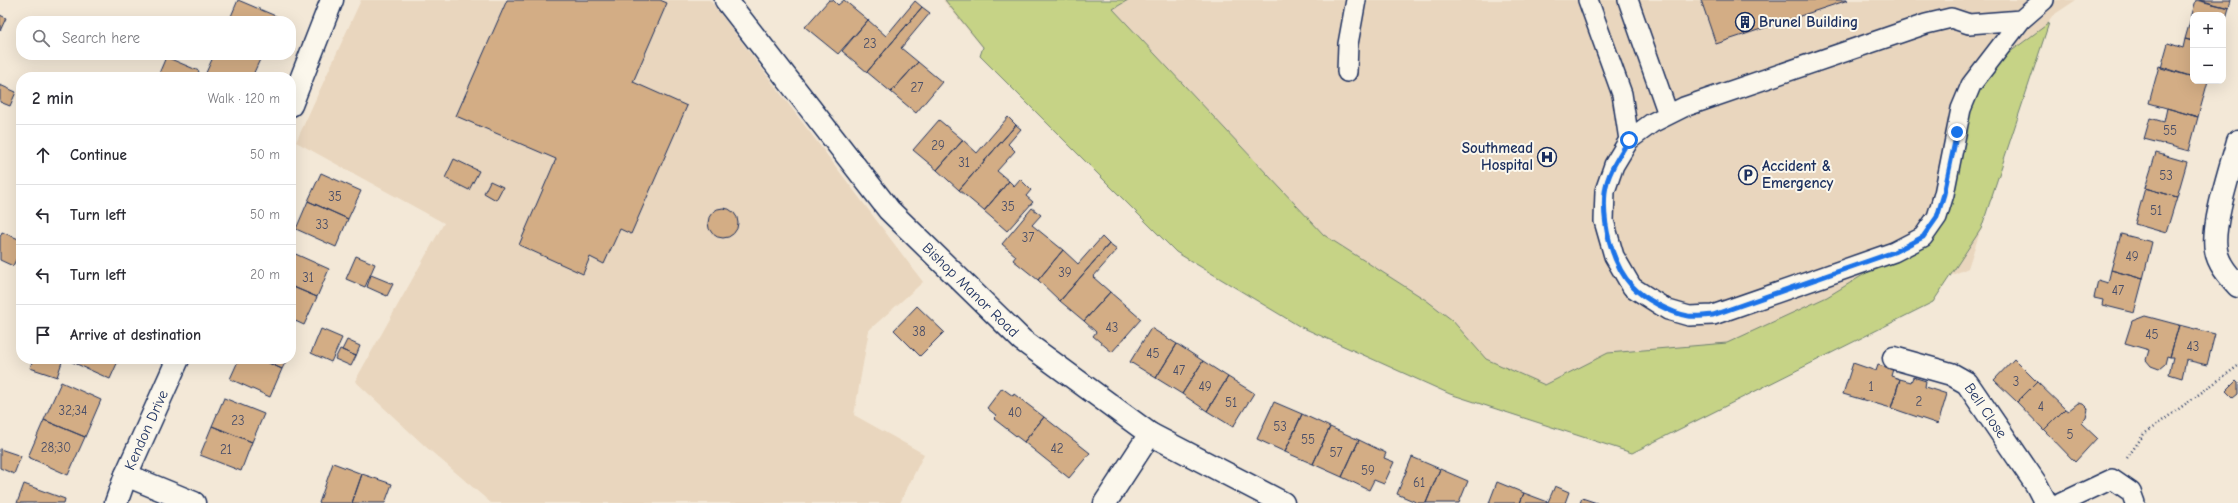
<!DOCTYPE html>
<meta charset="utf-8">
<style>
body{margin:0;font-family:"Comic Neue",sans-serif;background:#f2f2f3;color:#2b2b33}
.controls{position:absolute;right:12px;top:12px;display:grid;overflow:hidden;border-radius:8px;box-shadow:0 4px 16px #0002}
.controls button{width:36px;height:36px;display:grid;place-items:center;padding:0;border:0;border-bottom:1px solid #e1e1e2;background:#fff;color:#2b2b33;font:20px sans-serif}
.stop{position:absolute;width:12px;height:12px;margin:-9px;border:3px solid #1a73e8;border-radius:50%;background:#fff}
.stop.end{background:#1a73e8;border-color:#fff;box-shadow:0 1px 4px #0008}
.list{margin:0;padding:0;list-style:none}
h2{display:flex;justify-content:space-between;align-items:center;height:52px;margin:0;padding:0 16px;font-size:17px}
h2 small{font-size:13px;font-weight:400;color:#7c7c81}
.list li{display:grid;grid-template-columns:26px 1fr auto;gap:12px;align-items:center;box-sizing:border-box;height:60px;padding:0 16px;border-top:1px solid #e1e1e2}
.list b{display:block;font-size:15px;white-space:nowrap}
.list em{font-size:13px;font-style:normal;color:#7c7c81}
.icon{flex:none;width:22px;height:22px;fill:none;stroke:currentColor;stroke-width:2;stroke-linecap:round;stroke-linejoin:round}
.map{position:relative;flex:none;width:2238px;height:503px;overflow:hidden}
.search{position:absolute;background:#fff;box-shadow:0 4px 16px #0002;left:16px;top:16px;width:280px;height:44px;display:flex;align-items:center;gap:10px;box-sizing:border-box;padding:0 14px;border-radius:16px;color:#7c7c81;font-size:15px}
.panel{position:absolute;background:#fff;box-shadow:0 4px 16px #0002;left:16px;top:72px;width:280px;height:292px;border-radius:16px}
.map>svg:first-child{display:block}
.built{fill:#e9d6be}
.green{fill:#c6d386;stroke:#708172}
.building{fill:#d3ad85;stroke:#1b2f5e}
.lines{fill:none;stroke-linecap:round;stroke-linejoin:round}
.lane-casing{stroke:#1b2f5e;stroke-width:22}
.street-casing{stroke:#1b2f5e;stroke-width:25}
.path{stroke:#1b2f5e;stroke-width:2.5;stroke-dasharray:1 3;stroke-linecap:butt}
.lane{stroke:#fbf7ec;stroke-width:19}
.street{stroke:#fbf7ec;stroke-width:22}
.route{stroke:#1a73e8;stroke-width:5}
.labels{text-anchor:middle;stroke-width:4;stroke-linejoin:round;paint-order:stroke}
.number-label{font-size:13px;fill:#494e68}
.poi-label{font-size:15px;font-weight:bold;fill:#1b2f5e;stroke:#fbf7ec;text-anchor:start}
.street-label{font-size:15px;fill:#1b2f5e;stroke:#fbf7ec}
</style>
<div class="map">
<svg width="2238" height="503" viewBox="0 0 2238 503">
<rect width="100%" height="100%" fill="#f3e8d7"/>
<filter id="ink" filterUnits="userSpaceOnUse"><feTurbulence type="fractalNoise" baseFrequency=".025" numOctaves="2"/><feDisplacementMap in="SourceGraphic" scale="8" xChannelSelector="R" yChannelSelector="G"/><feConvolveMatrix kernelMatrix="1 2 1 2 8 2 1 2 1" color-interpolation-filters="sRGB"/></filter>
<g filter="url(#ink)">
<path class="built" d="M361,0H710L923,282L869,330L854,415L924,454L900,503H491L425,446L355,381L444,223L296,142Z
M943,0H2076L2052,16L2049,22L1968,268L1604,431L1013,84Z"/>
<path class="green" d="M945,0H1128L1113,9L1324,235L1426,300L1452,320L1486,359L1545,385L1608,353L1727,343L1827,297L1940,228L1978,76L2049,23L1981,229L1933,302L1632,453L1450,394L1299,326L1176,252L980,56L983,47Z"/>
<path class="building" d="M238,0L278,17L277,21H229Z
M507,0H660L667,3L633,82L687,106L631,234L620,229L604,264L590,257L583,274L519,245L556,159L456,116Z
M829,0H833L838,5L844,0L868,20L838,54L805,27Z
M1701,0H1848L1716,44Z
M2196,0L2229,8L2223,28V15H2193V41L2185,39Z
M2199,0H2231L2229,8Z
M915,1L922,7L867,72L842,51L868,20L886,36Z
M922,7L930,13L901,48L918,62L891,92L867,72Z
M0,15L6,18L0,31Z
M2185,39L2193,41V77L2161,68L2168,43L2183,48Z
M214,55H262L252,77H210L205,75Z
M166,57L199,71L196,77L158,76Z
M918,62L942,82L916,113L891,92Z
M2159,66L2193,77V81H2208L2198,117L2149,103Z
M0,85L16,92L10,106L0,102Z
M2167,108L2198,117L2189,151L2144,139L2150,118L2164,122Z
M1008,117L1016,125L959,190L937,170L963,140L977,153Z
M939,120L963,140L937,170L913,150Z
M1016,125L1021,129L1008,144L1015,151L997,171L1009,181L984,211L959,190Z
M2156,153L2187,162L2177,197L2145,188Z
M454,159L479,171L469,190L445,178Z
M321,173L361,191L348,219L308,201Z
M1020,179L1031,190L1026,196L1033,202L1007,231L984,211L1009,181L1014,186Z
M490,181L503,187L496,200L484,193Z
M2145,188L2177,197L2166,233L2135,224Z
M308,201L348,219L336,247L296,229Z
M1032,208L1041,215L1032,225L1063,250L1038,280L1013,260L1016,256L1002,244Z
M708 223a15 15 0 1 1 30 0a15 15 0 1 1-30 0Z
M2,232L21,240V249L13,266L0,260V237Z
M2121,234L2152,242L2143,279L2111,270Z
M1102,237L1109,244L1060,301L1038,280L1063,250L1078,264Z
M1109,244L1117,250L1093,277L1110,292L1084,321L1060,301Z
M291,252L329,269L317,297L291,286Z
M356,256L375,264L365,287L346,279Z
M2111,270L2143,279L2134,313L2102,305L2103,300L2094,298L2098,280L2108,283Z
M371,275L393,284L387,296L367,287Z
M291,286L317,297L304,325L291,319Z
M1110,292L1141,319L1112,352L1093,336L1096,332L1084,321Z
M917,306L944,332L920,356L894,330Z
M2145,316L2179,325L2170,357L2167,356L2165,364L2159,369L2151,366L2146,360L2149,350L2125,343L2132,321Z
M2179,325L2215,334L2207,365L2186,360L2182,378L2169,374L2173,357H2170Z
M1151,328L1177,344L1156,378L1130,362Z
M321,329L342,338L331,362L311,353Z
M347,340L360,346L356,356L342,350Z
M1177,344L1203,361L1182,394L1156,378Z
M340,349L356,356L351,366L335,359Z
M33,359H63L57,377L30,368Z
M71,359H119L110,379L70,361Z
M239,359H260L282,369L270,397L230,379Z
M260,359H287L282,369Z
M2014,359L2037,382L2017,402L1994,380Z
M1203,361L1228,377L1207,411L1182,394Z
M1853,363L1876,371L1878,365L1893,369L1891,376L1900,379L1891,408L1843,394Z
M1228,377L1254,393L1233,427L1207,411Z
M1913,377L1926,381L1925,387L1947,394L1938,424L1891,408L1900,379L1911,382Z
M2236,381L2238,383V394L2233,398L2226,391Z
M61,382L101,400L85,437L44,420Z
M2037,382L2065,409L2044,430L2017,402Z
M1002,388L1013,396L1014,394L1044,417L1024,442L994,419L997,416L987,408Z
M224,398L264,414L252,442L212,426Z
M1274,402L1302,414L1285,452L1257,439Z
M2078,403L2083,404L2088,409L2086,418L2081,423L2097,438L2075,462L2044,430L2065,409L2068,411Z
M1302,414L1330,427L1313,464L1285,452Z
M1044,417L1090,453L1069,478L1024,442Z
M44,420L85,437L68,475L28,457Z
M212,426L252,442L241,471L200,455Z
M1330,427L1359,440L1342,477L1313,464Z
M1359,440L1386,453L1384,458L1394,462L1384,484L1374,480L1369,490L1342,477Z
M0,449L21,456L14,474L0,468Z
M1412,457L1440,469L1426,503H1418L1397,494Z
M333,463L362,474L352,503H319Z
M1440,469L1468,481L1459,503H1426Z
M362,474L392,484L385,503H352Z
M1497,482L1524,493L1520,503H1489Z
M24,484L65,499L64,503H17Z
M1555,486L1569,492L1565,503H1520L1524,493L1548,502Z
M1582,498L1597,503H1580Z"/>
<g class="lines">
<g class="lane-casing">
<path id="lane" d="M1588,0L1622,94L1629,140
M1628,0L1668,114
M2021,20L1969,24L1951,18L1926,24L1684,107L1652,123L1629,140L1614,165L1605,191L1604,221L1614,256L1632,287L1668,310L1689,316L1713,315L1894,252L1923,237L1937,217L1944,194L1961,109L1971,85L2021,20L2044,0
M1347,72L1348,44L1356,0
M2061,503L2112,479L2131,492L2135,503"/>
</g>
<g class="street-casing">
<g id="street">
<path id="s1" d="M726,0L889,210L1022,340L1150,434L1283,503"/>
<path d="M291,105L332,0"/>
<path d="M2238,141C2231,167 2211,226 2216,250C2218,264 2229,276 2238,286"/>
<path id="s2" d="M1894,358L1951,374L1967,383L2036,484L2046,503"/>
<path d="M126,475L194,503"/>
<path id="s3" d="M116,503L126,475L178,359"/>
<path d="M1105,503L1150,434"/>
</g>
</g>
<path class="path" d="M2127,458L2144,434L2238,366"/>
<use href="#lane" class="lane"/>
<use href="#street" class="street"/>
</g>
</g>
<g class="lines" filter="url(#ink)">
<path class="route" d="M1629,140C1620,155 1607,173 1605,192C1602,222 1611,263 1632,286C1644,299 1671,313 1688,316C1696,317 1705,316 1713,315L1894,252L1923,237L1937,217L1944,194L1957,132"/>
</g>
<defs>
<g id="building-ring" transform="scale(1)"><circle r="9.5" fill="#fbf7ec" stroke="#1b2f5e" stroke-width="1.5"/><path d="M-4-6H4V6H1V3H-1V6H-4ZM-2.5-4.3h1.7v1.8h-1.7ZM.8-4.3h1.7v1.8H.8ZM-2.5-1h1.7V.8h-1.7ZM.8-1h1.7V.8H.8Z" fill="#1b2f5e"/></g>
<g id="hospital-ring" transform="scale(1)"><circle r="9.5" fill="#fbf7ec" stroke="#1b2f5e" stroke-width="1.5"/><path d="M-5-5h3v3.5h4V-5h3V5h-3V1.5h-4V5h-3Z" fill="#1b2f5e"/></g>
<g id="parking-ring" transform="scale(1)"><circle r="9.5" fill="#fbf7ec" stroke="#1b2f5e" stroke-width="1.5"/><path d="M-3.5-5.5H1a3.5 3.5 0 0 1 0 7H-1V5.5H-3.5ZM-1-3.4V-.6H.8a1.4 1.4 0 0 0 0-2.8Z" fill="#1b2f5e"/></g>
</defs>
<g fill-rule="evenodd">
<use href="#building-ring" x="1745" y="22"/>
<use href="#hospital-ring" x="1547" y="157"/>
<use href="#parking-ring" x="1748" y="175"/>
</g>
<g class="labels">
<g class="number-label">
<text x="870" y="48">23</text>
<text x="917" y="92">27</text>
<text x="2170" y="135">55</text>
<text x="938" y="150">29</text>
<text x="964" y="167">31</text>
<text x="2166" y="180">53</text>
<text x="335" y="201">35</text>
<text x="1008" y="211">35</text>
<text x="2156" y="215">51</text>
<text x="322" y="229">33</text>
<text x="1028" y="242">37</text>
<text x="2132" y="261">49</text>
<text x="1065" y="277">39</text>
<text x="308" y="282">31</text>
<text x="2118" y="295">47</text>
<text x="1112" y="332">43</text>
<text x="919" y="336">38</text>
<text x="2152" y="339">45</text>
<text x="2193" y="351">43</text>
<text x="1153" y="358">45</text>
<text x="1179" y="375">47</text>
<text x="2016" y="386">3</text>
<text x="1205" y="391">49</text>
<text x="1871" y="391">1</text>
<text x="1919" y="406">2</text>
<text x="1231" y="407">51</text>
<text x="2041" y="411">4</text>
<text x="73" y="415">32;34</text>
<text x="1015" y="417">40</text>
<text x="238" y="425">23</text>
<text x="1280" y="431">53</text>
<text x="2070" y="439">5</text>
<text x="1308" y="444">55</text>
<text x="56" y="452">28;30</text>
<text x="1057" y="453">42</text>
<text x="226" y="454">21</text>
<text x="1336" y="457">57</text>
<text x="1368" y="475">59</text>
<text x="1419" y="487">61</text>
</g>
<g class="poi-label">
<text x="1759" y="27">Brunel Building</text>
<text x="1533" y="153" text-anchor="end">Southmead<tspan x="1533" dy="17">Hospital</tspan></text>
<text x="1762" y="171">Accident &amp;<tspan x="1762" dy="17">Emergency</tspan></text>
</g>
<g class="street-label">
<text dy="5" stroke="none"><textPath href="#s1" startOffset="380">Bishop Manor Road</textPath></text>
<text dy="5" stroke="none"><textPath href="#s2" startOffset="111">Bell Close</textPath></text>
<text dy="5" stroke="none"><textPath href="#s3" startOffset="79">Kendon Drive</textPath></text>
</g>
</g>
</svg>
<div class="controls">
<button>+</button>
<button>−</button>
</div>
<div class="stop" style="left:1629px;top:140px"></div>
<div class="stop end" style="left:1957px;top:132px"></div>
<div class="search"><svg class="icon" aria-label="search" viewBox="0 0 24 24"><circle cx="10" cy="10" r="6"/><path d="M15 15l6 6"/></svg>Search here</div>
<section class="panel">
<h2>2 min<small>Walk · 120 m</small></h2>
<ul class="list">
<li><svg class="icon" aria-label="ahead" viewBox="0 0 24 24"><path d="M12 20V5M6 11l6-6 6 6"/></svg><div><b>Continue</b></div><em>50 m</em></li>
<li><svg class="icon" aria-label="left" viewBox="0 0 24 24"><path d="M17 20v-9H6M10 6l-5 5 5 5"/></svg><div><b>Turn left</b></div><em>50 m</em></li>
<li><svg class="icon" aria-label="left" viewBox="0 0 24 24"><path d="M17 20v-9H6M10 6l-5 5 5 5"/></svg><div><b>Turn left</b></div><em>20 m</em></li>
<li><svg class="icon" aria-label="arrive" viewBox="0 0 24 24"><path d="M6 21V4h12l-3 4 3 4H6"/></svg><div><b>Arrive at destination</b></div></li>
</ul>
</section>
</div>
